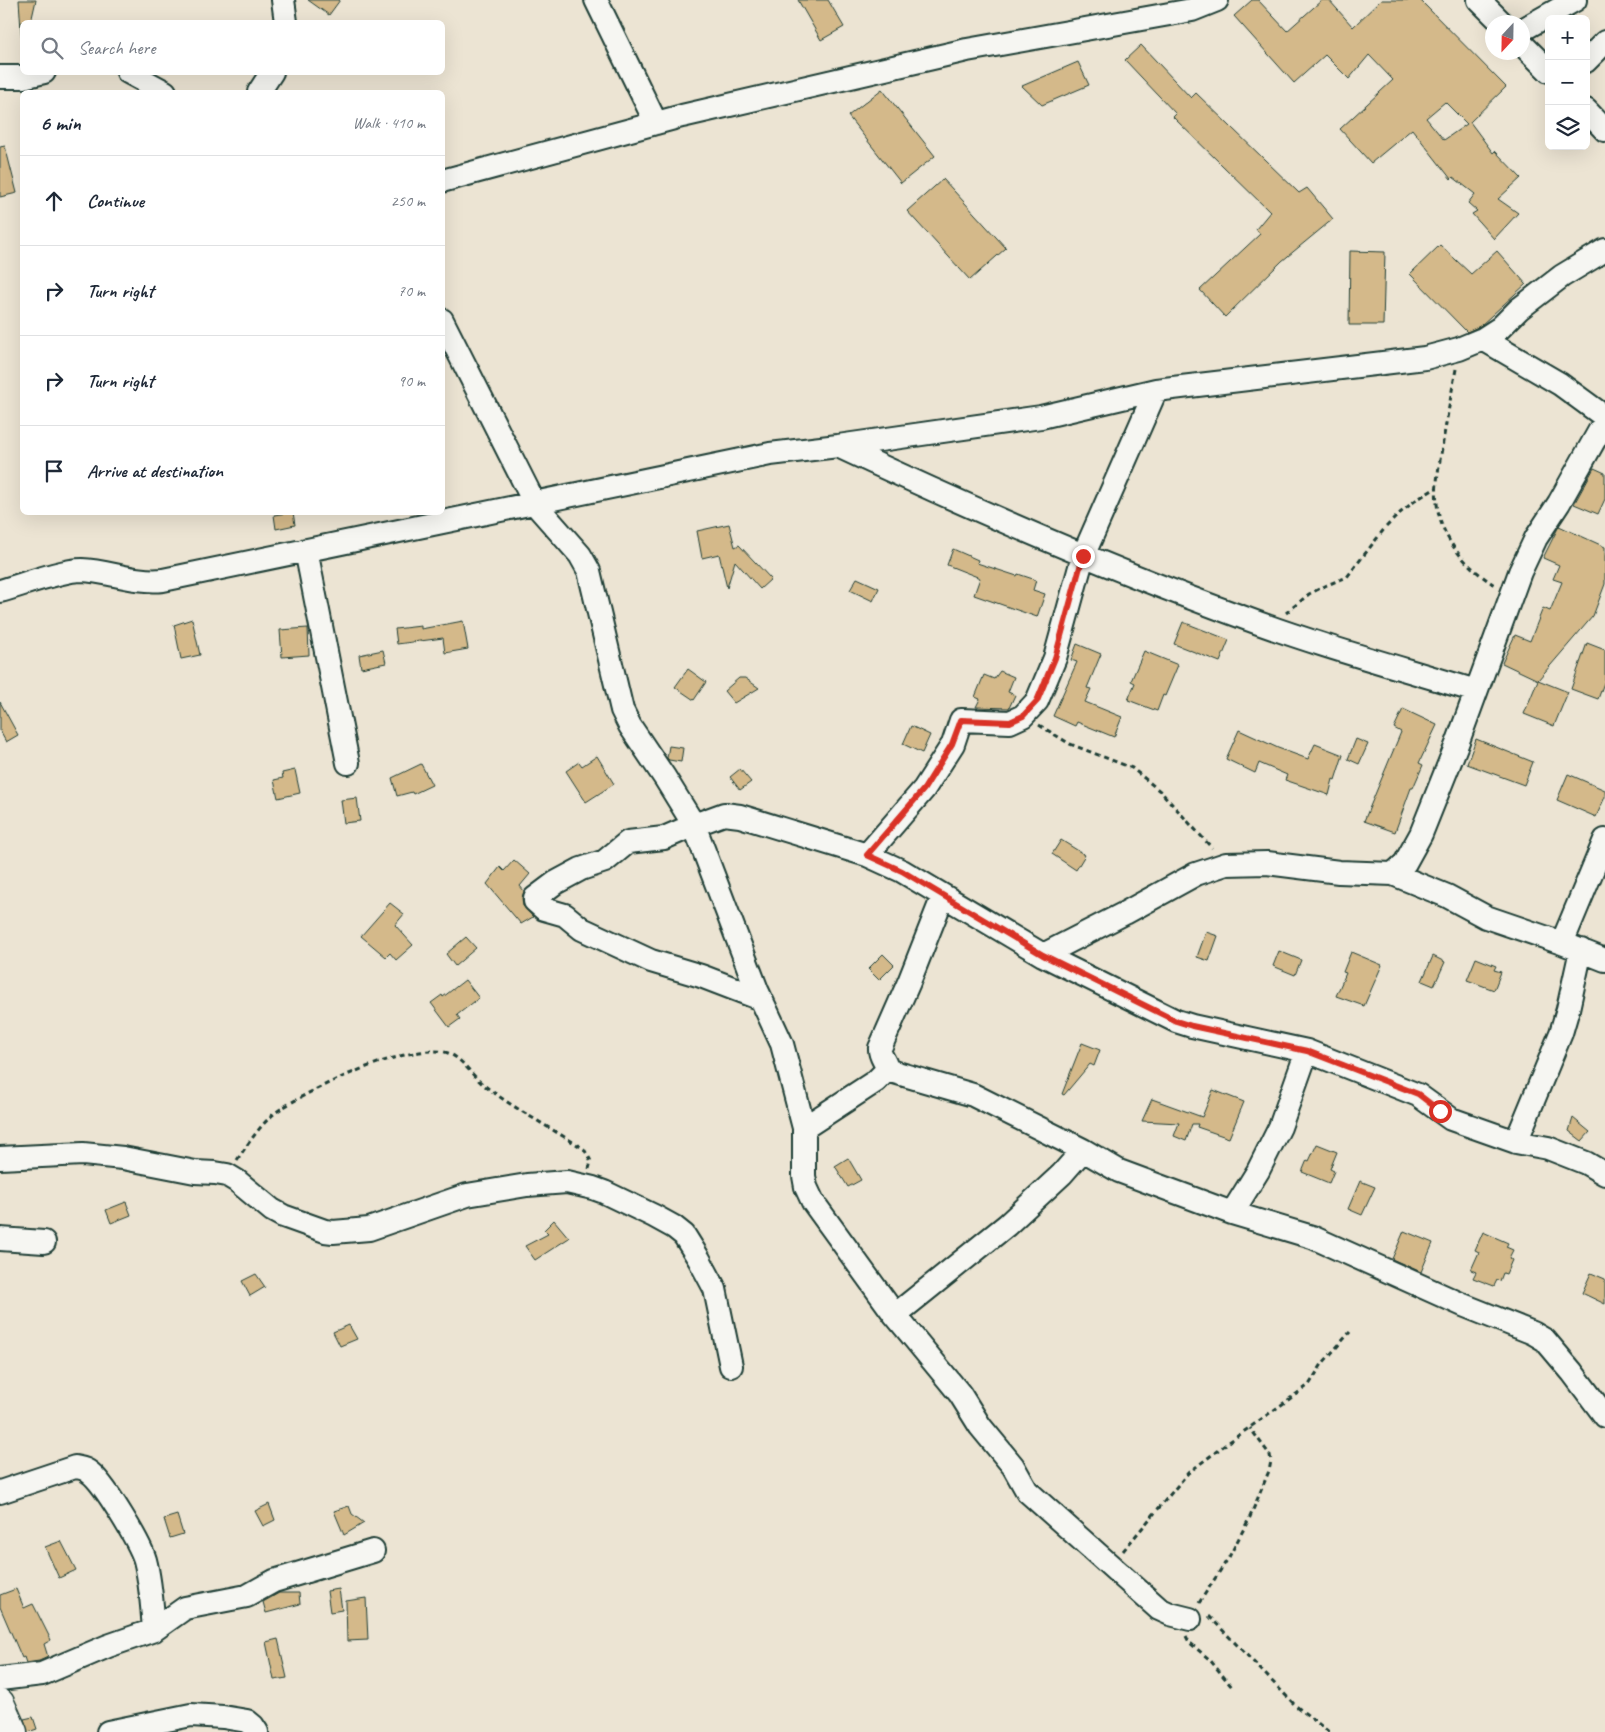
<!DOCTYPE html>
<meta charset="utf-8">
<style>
body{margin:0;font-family:Caveat,sans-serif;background:#f6f6f7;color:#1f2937}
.controls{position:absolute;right:15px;top:15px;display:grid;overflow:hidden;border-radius:8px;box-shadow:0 5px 20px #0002}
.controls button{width:45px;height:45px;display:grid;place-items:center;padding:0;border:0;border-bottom:1px solid #e0e1e3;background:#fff;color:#1f2937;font:25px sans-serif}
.compass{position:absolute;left:1485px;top:15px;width:45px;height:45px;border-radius:50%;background:#fff;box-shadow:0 5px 20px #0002;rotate:202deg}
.stop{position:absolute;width:15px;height:15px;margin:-11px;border:4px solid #d93025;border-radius:50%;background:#fff}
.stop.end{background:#d93025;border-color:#fff;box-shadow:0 1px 5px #0008}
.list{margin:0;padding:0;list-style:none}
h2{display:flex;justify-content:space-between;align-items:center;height:65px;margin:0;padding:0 20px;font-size:21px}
h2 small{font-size:16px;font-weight:400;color:#747a83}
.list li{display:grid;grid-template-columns:32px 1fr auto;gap:15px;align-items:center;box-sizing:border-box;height:90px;padding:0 20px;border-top:1px solid #e0e1e3}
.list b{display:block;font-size:19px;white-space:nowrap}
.list em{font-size:16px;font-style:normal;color:#747a83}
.icon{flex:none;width:28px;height:28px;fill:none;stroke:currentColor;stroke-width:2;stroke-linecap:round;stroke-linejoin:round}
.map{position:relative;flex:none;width:1605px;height:1732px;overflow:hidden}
.search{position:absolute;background:#fff;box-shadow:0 5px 20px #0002;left:20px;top:20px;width:425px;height:55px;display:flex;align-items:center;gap:12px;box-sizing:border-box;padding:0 18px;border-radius:8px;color:#747a83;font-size:19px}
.panel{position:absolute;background:#fff;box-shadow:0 5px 20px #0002;left:20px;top:90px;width:425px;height:425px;border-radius:8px}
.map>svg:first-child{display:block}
.building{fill:#d4b98a;stroke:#1f3d34;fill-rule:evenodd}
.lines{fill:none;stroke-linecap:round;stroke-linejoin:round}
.minor-casing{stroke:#1f3d34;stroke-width:26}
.major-casing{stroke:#1f3d34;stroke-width:31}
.path{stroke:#1f3d34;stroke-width:3;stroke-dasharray:5 4;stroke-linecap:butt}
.minor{stroke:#f6f6f2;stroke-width:22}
.major{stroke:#f6f6f2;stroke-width:28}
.route{stroke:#d93025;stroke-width:6}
</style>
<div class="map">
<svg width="1605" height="1732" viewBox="0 0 1605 1732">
<rect width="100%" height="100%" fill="#ece4d3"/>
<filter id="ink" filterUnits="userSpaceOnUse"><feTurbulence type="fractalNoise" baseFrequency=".02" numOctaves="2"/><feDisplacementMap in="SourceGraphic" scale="10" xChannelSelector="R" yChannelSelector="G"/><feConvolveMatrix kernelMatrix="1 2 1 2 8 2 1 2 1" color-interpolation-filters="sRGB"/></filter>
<g filter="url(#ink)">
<path class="building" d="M19,0H36L31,22H22V45Z
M308,0H340L329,15Z
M798,0H828L844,27L821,40Z
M1252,0H1258L1287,31L1322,0H1329L1353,27L1381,0H1420L1506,87L1470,122L1493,153L1495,151L1521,178L1498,199L1518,213L1494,239L1472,214L1477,211L1468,203L1475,194L1453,177L1451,179L1412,129L1371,163L1340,129L1393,80L1369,55L1349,79L1325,55L1294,83L1234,16ZM1445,102L1467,124L1444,140L1426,118Z
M1141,45L1191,98L1196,93L1299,193L1307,188L1333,219L1282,261L1225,317L1200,290L1260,234L1256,229L1270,212L1173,117L1176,114L1125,60Z
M1078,62L1089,85L1042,105L1022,86Z
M882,89L935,156L901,183L848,116Z
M5,146L17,193L0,197V147Z
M943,179L1006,248L970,280L907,211Z
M1440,245L1471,274L1497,251L1526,284L1480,326L1467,332L1410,274Z
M1350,251L1385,252L1383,325H1349Z
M1594,468L1605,473V499L1598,514L1574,504Z
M293,512L295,525L276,529L274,515Z
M729,524L735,547L739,545L771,579L760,589L735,561L727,588L719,554L702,558L697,531Z
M1559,526L1605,547V584L1593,616L1538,680L1502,663L1515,635L1530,641L1543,608L1550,611L1562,582L1553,579L1559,565L1543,558Z
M953,549L978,560L977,563L1017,576L1018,574L1036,580L1033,590L1045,594L1037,617L974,595L980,578L947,565Z
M857,578L879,588L873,601L850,590Z
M192,619L200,655L181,659L174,625Z
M463,621L468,649L445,653L443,638L397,644L395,629L421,626V629Z
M1183,622L1229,640L1220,662L1174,644Z
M308,628L309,655L282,657L280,630Z
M1587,643L1605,650V680L1598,699L1571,689Z
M1077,644L1101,654L1087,688L1091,689L1085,702L1122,717L1114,737L1077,722L1075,726L1053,716L1077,662L1071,660Z
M383,650L386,663L361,668L359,655Z
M1144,651L1178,665L1165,696L1163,695L1157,711L1128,700L1135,683L1131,681Z
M688,669L706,682L694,700L675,687Z
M1000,671L1014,677L1008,692L1015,695L1009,708L976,707L980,699L975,697L984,675L994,679Z
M739,678H745L759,688L734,703L724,691Z
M1538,680L1568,692L1554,726L1524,714Z
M0,702L18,735L6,742L0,731Z
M1403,709L1437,725L1419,763L1423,765L1413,788H1411L1395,832L1364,821L1401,732L1394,728Z
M911,726L930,735L922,753L903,744Z
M1239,730L1278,748L1308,759L1315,744L1343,755L1335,780L1333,779L1329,795L1285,780L1287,775L1259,763L1255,773L1226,759Z
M1356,739L1368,744L1359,764L1348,759Z
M1476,739L1533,762L1524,785L1467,764Z
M669,746L683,748L681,762L669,760L667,758Z
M597,756L614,784L586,802L566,771L579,762L582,766Z
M421,764L432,785L413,794L412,792L397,796L392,778Z
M740,769L751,782L740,790L730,777Z
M295,770L300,793L278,798L274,780L283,778L282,773Z
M1568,774L1605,790V797L1596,817L1557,800Z
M357,798L360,821L344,823L341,800Z
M1061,840L1085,855L1076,870L1052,854Z
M514,860L530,874L520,886L524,891L522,898L523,906L533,917L521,924L487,884L500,867L504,871Z
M390,903L404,914L395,925L413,945L396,960L390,953L386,957L361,936Z
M1206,932L1218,936L1209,961L1197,957Z
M466,937L476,948L455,966L446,954Z
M1279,951L1301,960L1295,975L1273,966Z
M1351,952L1382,965L1364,1006L1336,996L1346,973L1343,972Z
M883,954L894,965L879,980L868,969Z
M1433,956L1445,962L1434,986L1422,981Z
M1476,958L1496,966L1494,970L1501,972L1494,990L1467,980Z
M465,980L479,998L457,1015L460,1019L449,1027L431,1003L442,995L443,997Z
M1082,1043L1100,1050L1094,1066L1090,1064L1064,1095L1062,1094Z
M1213,1090L1244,1102L1229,1138L1197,1127L1198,1124H1192L1186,1141L1174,1136L1179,1123L1142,1121L1152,1099L1202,1117Z
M1573,1118L1590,1132L1582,1141L1569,1131Z
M1317,1144L1337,1152L1330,1169L1334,1171L1329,1183L1302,1172L1307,1160L1309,1161Z
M848,1158L861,1180L848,1187L835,1166Z
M1360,1181L1375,1187L1362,1215L1348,1209Z
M126,1202L131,1215L111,1223L106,1210Z
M554,1220L569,1238L535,1260L525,1246L548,1234L544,1230Z
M1404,1231L1433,1243L1421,1272L1392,1259Z
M1483,1232L1508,1243L1506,1247L1513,1250L1509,1258L1512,1260L1506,1274L1503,1273L1500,1281L1497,1280L1494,1286L1473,1278L1476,1272L1471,1270L1479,1252L1475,1250Z
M1591,1273L1605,1279V1304L1582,1293Z
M256,1274L265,1287L250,1296L242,1281Z
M349,1325L357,1339L340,1346L333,1332Z
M269,1504L275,1520L263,1526L255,1511Z
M349,1506L352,1514L364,1523L344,1535L334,1511Z
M177,1515L183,1534L170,1538L164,1519Z
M61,1541L76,1570L59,1578L45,1547Z
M16,1589L24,1608L33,1604L51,1640L44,1644L48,1657L39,1661L26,1663L24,1657L22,1658L0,1607V1595Z
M339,1589L342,1610L330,1612L327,1591Z
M279,1593H299L300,1604L266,1613L263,1602Z
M366,1598L368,1640L347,1641L346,1601Z
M278,1639L287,1678L274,1680L266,1642Z
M33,1717L37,1729L28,1732L24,1719Z"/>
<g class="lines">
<g class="minor-casing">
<path id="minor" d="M283,0L286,22
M596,0L656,123
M1479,0L1501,22
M1522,30L1575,0
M1522,44L1549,71
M1586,61L1605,42
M128,72L165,92
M0,77H23L44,72
M259,92L272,72
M1586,110L1605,130
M442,181L682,116L967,50L1192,10L1217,0
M442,320L535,504L580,555L589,571L622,710L630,726L665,778L694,825L757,990L782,1044L804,1128V1176L806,1187L813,1202L895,1315L960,1394L980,1426L1013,1466L1027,1491L1159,1609L1170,1614L1190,1619
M1483,339L1560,384L1605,417
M838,446C970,508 1104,567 1242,617C1319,646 1398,667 1476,691
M306,550L348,763
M0,591C22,585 61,570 82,570C109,571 135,583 163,580L770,454L838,446L1041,417L1156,390L1425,358L1459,349L1483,339L1500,328L1519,309L1562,276L1605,250
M867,855L924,789L953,744L961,720L1010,722L1023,716L1037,701L1055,658L1083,556L1156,390
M1393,874L1405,863L1421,834L1457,744L1520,572L1536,538L1559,503L1605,421
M1562,943L1605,840
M1043,955L1125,913L1196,874L1226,864L1267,863L1339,872L1393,874L1447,896L1486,917L1562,943L1605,960
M761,999L701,976L651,961L582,929L565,915L544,909L535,901V898L555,883L581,869L605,861L628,842L664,838L694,825L724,814L740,816L867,855L902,871L1043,955L1176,1021L1192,1026L1307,1051L1418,1095L1451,1119L1516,1142L1548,1148L1586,1163L1605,1174
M887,1070L973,1095L1083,1150L1119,1171L1232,1213L1312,1237L1463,1305L1533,1333L1545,1340L1572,1372L1605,1416
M804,1128L876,1081L887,1070C887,1062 879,1057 880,1048L909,982L943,896
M1516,1142L1561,1033L1568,1009L1581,950
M0,1158L83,1154L123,1158L195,1172L215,1173L227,1175L237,1181L272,1210L283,1216L325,1231L333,1232L369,1229L467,1195L527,1185L567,1182L593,1188L604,1192L654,1216L674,1227L684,1235L699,1259L715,1289L731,1366
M1232,1213L1258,1171L1280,1127L1307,1051
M0,1239L44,1242
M895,1315L1007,1225L1062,1174L1083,1150
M0,1492L75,1467C80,1468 85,1468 89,1472C103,1481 140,1543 145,1560C151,1583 152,1606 154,1630
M0,1679L42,1674L108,1646L154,1630L185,1608L247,1596L274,1581L373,1551
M108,1732L191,1715L223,1717L247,1721L253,1726L257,1732"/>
</g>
<g class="major-casing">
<path id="major" d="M0,1703L13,1732"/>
</g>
<path class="path" d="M1456,369C1451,396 1446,422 1442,448C1440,460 1438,471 1437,482C1432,529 1459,562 1496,586
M1286,613L1309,594L1327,585L1347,577L1385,528L1400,513L1416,500L1436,488
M1039,725L1070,744L1132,768L1161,792L1212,848
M237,1160C248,1144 260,1125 275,1113C305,1091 412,1040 448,1053C463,1059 472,1076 485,1086C516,1110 551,1128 584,1149L591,1161L589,1169
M1123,1551L1188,1473L1225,1445L1309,1385L1322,1364L1350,1332
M1199,1603L1229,1557L1250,1517L1269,1471L1271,1461L1270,1455L1250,1428
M1209,1616L1296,1706L1329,1732
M1186,1636L1189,1642L1210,1660L1232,1687"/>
<use href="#minor" class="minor"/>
<use href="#major" class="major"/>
</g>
</g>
<g class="lines" filter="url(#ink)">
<path class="route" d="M1083,556L1055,658L1037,701L1023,716L1010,722L961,720L952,744L924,789L867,855L902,871L1043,955L1176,1021L1192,1026L1307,1051L1418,1094L1440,1111"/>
</g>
</svg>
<div class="controls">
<button>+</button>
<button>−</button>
<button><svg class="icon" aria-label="layers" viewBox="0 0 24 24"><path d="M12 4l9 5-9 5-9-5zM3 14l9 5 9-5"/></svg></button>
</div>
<svg class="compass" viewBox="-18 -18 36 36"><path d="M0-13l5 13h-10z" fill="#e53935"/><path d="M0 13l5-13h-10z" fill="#747a83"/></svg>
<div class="stop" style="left:1440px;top:1111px"></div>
<div class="stop end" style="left:1083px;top:556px"></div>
<div class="search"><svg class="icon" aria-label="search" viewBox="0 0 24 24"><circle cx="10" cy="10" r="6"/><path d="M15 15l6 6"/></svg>Search here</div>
<section class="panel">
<h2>6 min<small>Walk · 410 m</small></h2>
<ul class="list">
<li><svg class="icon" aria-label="ahead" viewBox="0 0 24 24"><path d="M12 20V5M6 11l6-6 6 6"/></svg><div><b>Continue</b></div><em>250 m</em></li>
<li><svg class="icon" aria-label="right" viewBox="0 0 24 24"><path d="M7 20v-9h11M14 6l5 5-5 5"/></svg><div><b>Turn right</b></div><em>70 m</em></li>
<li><svg class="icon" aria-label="right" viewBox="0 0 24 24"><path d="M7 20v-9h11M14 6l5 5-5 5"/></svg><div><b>Turn right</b></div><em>90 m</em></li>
<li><svg class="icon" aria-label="arrive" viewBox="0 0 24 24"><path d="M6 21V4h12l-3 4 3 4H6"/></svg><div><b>Arrive at destination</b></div></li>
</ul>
</section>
</div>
